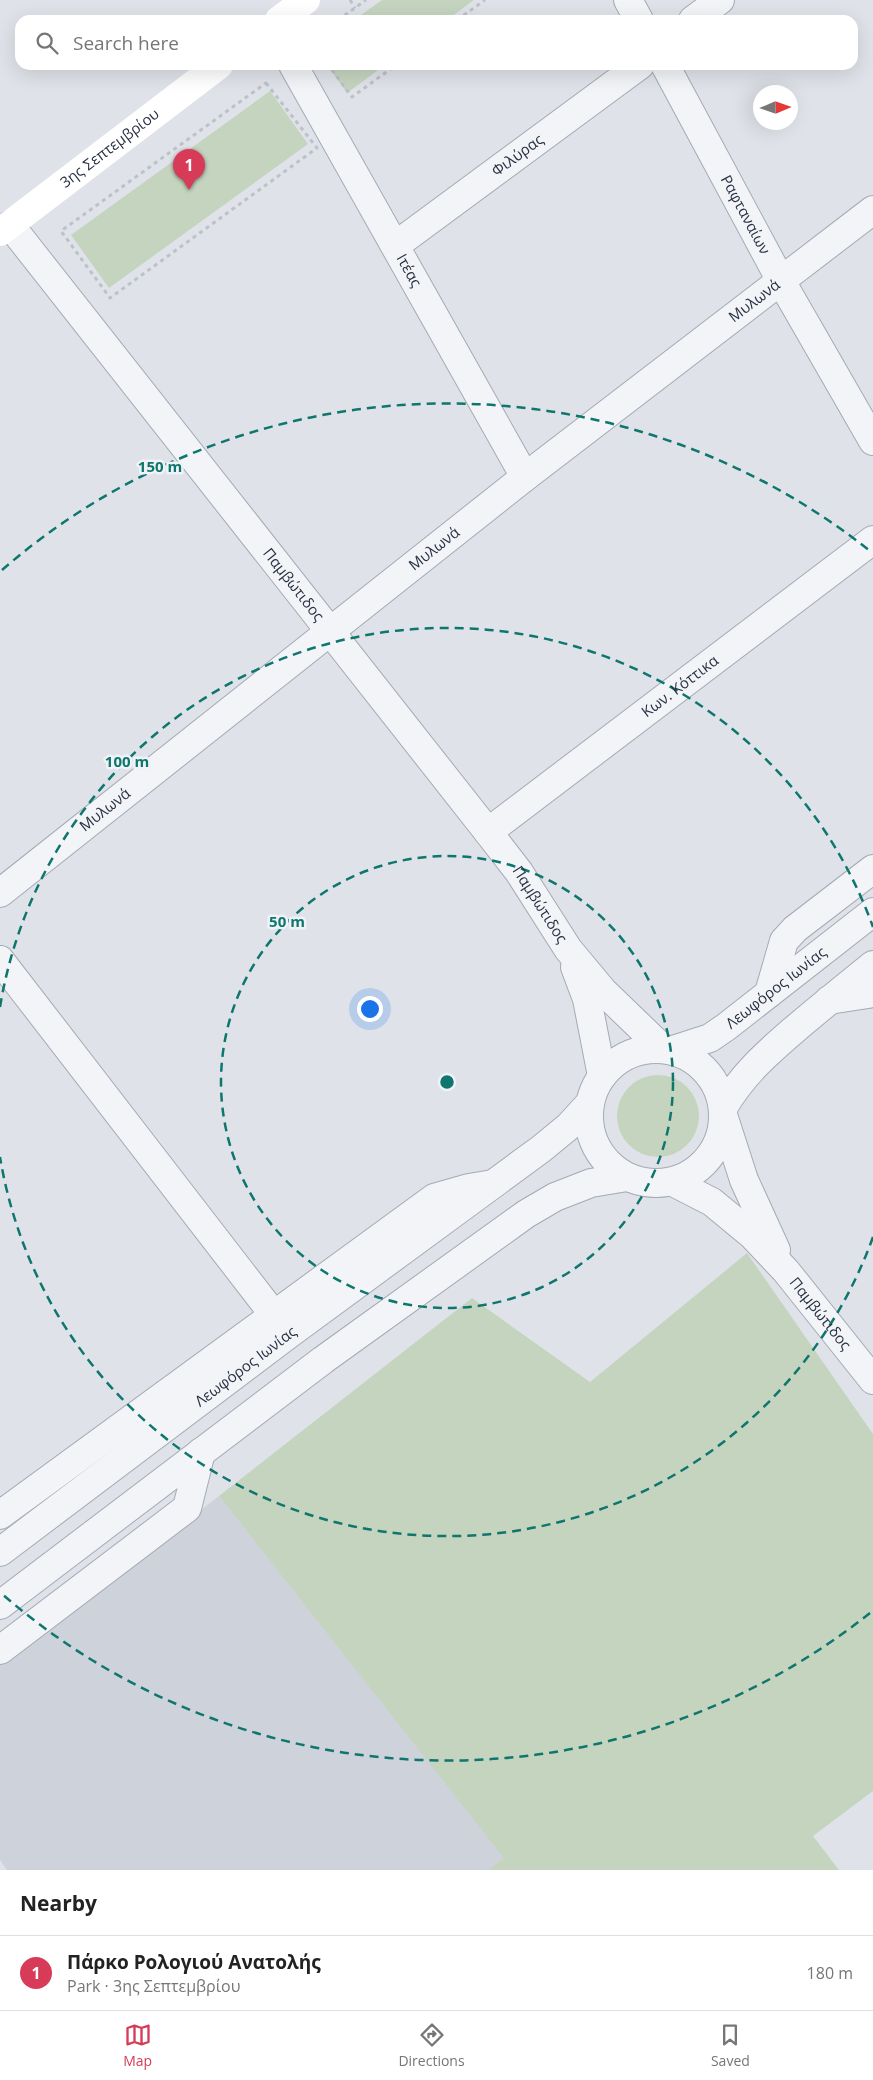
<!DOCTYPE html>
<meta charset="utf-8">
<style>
body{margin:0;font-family:"Open Sans",sans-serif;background:#f2f2f2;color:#222}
.compass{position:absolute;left:753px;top:85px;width:45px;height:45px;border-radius:50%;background:#fff;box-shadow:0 5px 20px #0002;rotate:88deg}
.you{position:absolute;left:369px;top:1008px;width:18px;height:18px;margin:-12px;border:4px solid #fff;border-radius:50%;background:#1a73e8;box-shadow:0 0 0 8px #1a73e833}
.badge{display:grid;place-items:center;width:32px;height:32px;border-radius:50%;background:#d73b57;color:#fff;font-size:16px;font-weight:700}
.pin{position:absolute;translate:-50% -41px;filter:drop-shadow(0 1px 2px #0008)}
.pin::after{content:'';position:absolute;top:26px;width:18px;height:15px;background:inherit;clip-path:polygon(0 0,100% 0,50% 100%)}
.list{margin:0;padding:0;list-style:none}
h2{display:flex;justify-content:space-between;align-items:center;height:65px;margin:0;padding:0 20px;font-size:21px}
h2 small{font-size:16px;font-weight:400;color:#767676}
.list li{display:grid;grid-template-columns:32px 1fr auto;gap:15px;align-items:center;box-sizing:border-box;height:75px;padding:0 20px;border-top:1px solid #e0e0e0}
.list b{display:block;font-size:19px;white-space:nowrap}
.list p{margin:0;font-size:16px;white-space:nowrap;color:#767676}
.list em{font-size:16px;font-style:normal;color:#767676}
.icon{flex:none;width:28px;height:28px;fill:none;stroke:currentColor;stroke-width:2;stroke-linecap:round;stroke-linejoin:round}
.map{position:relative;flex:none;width:873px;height:1870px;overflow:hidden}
.search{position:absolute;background:#fff;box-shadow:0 5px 20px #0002;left:15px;right:15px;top:15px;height:55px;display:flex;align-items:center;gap:12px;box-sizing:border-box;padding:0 18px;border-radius:15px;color:#767676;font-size:19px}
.sheet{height:140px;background:#fff}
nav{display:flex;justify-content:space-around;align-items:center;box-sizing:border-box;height:70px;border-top:1px solid #e0e0e0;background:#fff;font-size:14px;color:#767676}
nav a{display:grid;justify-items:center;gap:2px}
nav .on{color:#d73b57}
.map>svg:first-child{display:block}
.built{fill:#cdd2db}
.green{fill:#c5d4bf}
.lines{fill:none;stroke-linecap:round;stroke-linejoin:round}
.minor-casing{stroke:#a4aab4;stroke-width:30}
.tertiary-casing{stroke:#a4aab4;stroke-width:30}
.path{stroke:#bdc1c8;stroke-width:3;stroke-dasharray:4 4;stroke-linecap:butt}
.minor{stroke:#f2f4f7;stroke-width:28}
.tertiary{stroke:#f2f4f7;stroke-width:28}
.secondary{stroke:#fff;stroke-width:28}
.ring{fill:none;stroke:#0f766e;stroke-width:2.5;stroke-dasharray:9 6}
.labels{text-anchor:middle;stroke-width:5;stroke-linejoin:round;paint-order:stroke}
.street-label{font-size:15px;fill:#273142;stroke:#eff2f7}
.centre{fill:#0f766e;stroke:#eff2f7;stroke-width:2.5}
.ring-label{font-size:15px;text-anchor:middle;font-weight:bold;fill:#0f766e;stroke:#eff2f7;stroke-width:5;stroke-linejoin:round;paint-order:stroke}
</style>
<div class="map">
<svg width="873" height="1870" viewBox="0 0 873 1870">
<rect width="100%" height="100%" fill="#dfe3e9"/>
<path class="built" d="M219,1496L505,1858L488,1870H7L0,1860V1663Z"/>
<path class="green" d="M382,0H474L447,20H354Z
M327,65H385L347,93Z
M270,91L308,144L109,288L71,235Z
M617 1116a41 41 0 1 1 82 0a41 41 0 1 1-82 0Z
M747,1253L873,1434V1791L813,1836L839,1870H488L504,1858L219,1496L472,1298L590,1382Z"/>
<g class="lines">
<g class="minor-casing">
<g id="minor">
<path d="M628,0L639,20"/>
<path d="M693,20L720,0"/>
<path id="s1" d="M293,65L525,477"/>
<path id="s2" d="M665,65L781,281L873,441"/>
<path id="s3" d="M396,245L640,65"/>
<path id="s4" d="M488,832L873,540"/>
<path id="s5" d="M0,893L525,477L873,210"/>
<path d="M0,960L274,1315"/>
<path d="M769,993L784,941L795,929L873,869"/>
<path d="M829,1000L868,994L873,991"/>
<path d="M724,1118L744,1180L776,1250"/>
<path id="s6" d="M673,1182L712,1202L752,1235L786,1271L873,1380"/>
<path d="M0,1515L434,1198L469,1188L493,1184"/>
<path d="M0,1650L187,1508L201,1452"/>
</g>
</g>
<g class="tertiary-casing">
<g id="tertiary">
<path id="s7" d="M10,225L488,832L519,872L568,949L603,991L662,1048"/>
<path d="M575,967L587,999L602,1076"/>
<circle cx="656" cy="1116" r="67"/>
<path id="s8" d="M673,1050L710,1038L726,1027L873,912"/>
<path d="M723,1108C742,1075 767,1053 795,1029C821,1007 847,986 873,965"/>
<path id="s9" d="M0,1552L289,1334L541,1149L569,1126L590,1103"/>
<path d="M0,1605L323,1360L526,1214L555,1197L591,1183L627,1177"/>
</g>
</g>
<path class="path" d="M350,0L355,8
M338,20L366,0
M457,20L485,0
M332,70L352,97L396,65
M266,83L317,148L110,298L61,231Z"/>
<use href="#minor" class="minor"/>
<use href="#tertiary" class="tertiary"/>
<g class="secondary">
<path d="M279,20L306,0"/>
<path id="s10" d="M0,232L219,65"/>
</g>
</g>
<g class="ring">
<circle cx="447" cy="1082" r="226"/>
<path d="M873 1237A453 453 0 0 1 0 1157M0 1007A453 453 0 0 1 873 927"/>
<path d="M870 1613A679 679 0 0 1 2 1594M2 570A679 679 0 0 1 870 551"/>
</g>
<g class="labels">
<g class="street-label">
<text dy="5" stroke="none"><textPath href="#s10" startOffset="138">3ης Σεπτεμβρίου</textPath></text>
<text dy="5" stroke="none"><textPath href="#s3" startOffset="151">Φιλύρας</textPath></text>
<text dy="5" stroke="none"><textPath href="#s2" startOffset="170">Ραφταναίων</textPath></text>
<text dy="5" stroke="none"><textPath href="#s1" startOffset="236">Ιτέας</textPath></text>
<text dy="5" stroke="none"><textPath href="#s5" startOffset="959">Μυλωνά</textPath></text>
<text dy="5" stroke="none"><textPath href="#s5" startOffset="554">Μυλωνά</textPath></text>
<text dy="5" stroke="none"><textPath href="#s7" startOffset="458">Παμβώτιδος</textPath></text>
<text dy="5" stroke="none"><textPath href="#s4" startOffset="241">Κων. Κόττικα</textPath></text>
<text dy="5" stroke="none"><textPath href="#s5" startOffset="134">Μυλωνά</textPath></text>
<text dy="5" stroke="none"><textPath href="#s7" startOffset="862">Παμβώτιδος</textPath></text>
<text dy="5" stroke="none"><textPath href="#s8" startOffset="122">Λεωφόρος Ιωνίας</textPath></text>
<text dy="5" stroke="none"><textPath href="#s6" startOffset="200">Παμβώτιδος</textPath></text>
<text dy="5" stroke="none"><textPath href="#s9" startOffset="308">Λεωφόρος Ιωνίας</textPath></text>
</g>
</g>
<circle cx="447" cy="1082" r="8" class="centre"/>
<g class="ring-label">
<text x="160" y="472">150 m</text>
<text x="127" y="767">100 m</text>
<text x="287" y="927">50 m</text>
</g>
</svg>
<svg class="compass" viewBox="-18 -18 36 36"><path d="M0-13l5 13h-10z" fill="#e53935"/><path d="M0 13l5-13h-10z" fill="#767676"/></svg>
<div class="you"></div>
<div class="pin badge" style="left:189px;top:190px">1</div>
<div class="search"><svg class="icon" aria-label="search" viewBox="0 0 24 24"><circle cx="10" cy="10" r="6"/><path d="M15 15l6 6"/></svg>Search here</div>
</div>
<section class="sheet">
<h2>Nearby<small></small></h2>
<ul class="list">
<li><span class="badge">1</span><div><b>Πάρκο Ρολογιού Ανατολής</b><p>Park · 3ης Σεπτεμβρίου</p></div><em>180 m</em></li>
</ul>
</section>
<nav>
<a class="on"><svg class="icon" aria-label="map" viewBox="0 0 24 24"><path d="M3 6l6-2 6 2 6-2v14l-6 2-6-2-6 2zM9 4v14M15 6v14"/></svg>Map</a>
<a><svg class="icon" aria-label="directions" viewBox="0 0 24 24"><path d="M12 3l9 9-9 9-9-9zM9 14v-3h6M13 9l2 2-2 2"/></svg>Directions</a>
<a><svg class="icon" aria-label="saved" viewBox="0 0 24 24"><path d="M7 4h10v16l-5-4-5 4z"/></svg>Saved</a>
</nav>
